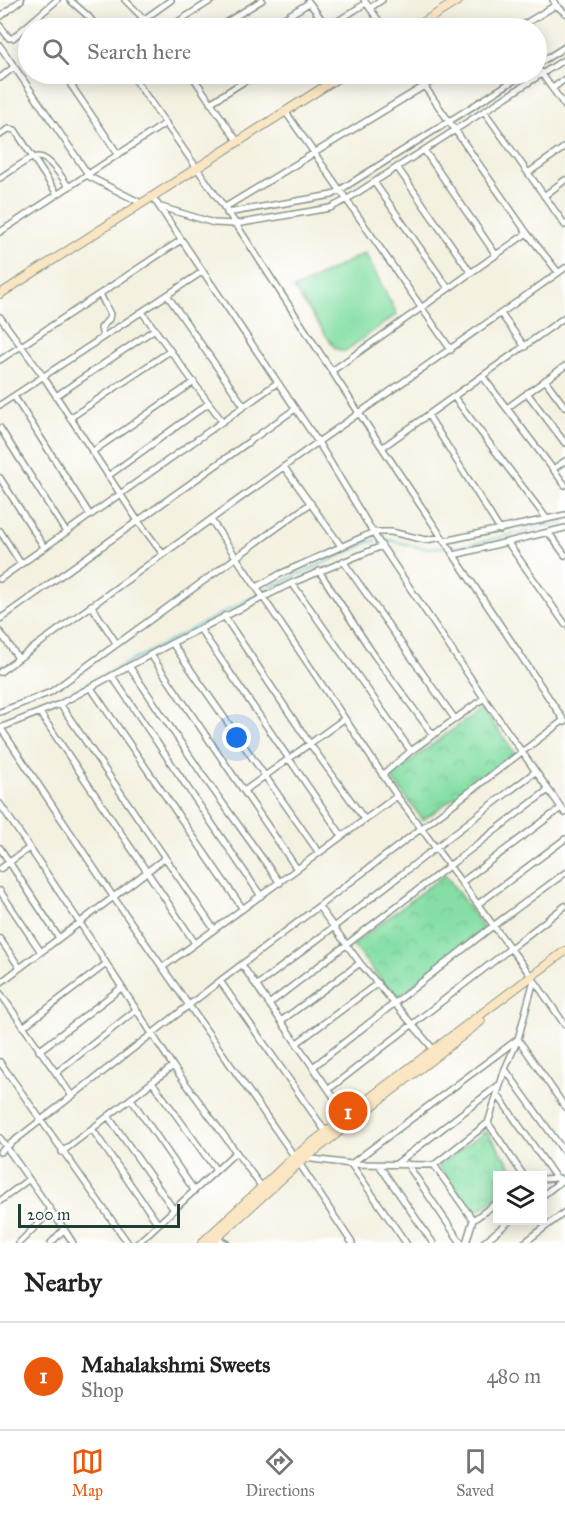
<!DOCTYPE html>
<style>
body{margin:0;font-family:"IM FELL Great Primer",serif;background:#f2f2f2;color:#222}
.controls{position:absolute;right:18px;bottom:18px;display:grid;overflow:hidden;border-radius:0px;box-shadow:0 3px 15px #0003}
.controls button{width:54px;height:54px;display:grid;place-items:center;padding:0;border:0;border-bottom:2px solid #e0e0e0;background:#fff;color:#222;font:30px sans-serif}
.scale{position:absolute;left:18px;bottom:15px;width:162px;box-sizing:border-box;padding-left:6px;border:3px solid #1f3d34;border-top:0;font-size:16px;line-height:21px;white-space:nowrap;color:#1f3d34;-webkit-text-stroke:4px #fff;paint-order:stroke}
.you{position:absolute;left:237px;top:738px;width:21px;height:21px;margin:-15px;border:4px solid #fff;border-radius:50%;background:#1a73e8;box-shadow:0 0 0 9px #1a73e833}
.badge{display:grid;place-items:center;width:39px;height:39px;border-radius:50%;background:#ea580c;color:#fff;font-size:20px;font-weight:700}
.pin{position:absolute;translate:-50% -50%;border:3px solid #fff;box-shadow:0 2px 6px #0006}
.list{margin:0;padding:0;list-style:none}
h2{display:flex;justify-content:space-between;align-items:center;height:78px;margin:0;padding:0 24px;font-size:26px}
h2 small{font-size:20px;font-weight:400;color:#767676}
.list li{display:grid;grid-template-columns:39px 1fr auto;gap:18px;align-items:center;box-sizing:border-box;height:108px;padding:0 24px;border-top:2px solid #e0e0e0}
.list b{display:block;font-size:22px;white-space:nowrap}
.list p{margin:0;font-size:20px;white-space:nowrap;color:#767676}
.list em{font-size:20px;font-style:normal;color:#767676}
.icon{flex:none;width:33px;height:33px;fill:none;stroke:currentColor;stroke-width:2;stroke-linecap:round;stroke-linejoin:round}
.map{position:relative;flex:none;width:565px;height:1243px;overflow:hidden}
.search{position:absolute;background:#fff;box-shadow:0 3px 15px #0003;left:18px;right:18px;top:18px;height:66px;display:flex;align-items:center;gap:15px;box-sizing:border-box;padding:0 21px;border-radius:33px;color:#767676;font-size:22px}
.sheet{height:186px;background:#fff}
nav{display:flex;justify-content:space-around;align-items:center;box-sizing:border-box;height:84px;border-top:2px solid #e0e0e0;background:#fff;font-size:16px;color:#767676}
nav a{display:grid;justify-items:center;gap:3px}
nav .on{color:#ea580c}
.map>svg:first-child{display:block}
.park{fill:url(#park-crowns);stroke:#528e6c;stroke-width:1.5}
.garden{fill:#85dfa5;stroke:#528e6c;stroke-width:1.5}
.lines{fill:none;stroke-linecap:round;stroke-linejoin:round}
.stream{stroke:#4dbac8;stroke-width:1.5}
.street-casing{stroke:#8a978a;stroke-width:8}
.secondary-casing{stroke:#8a978a;stroke-width:10}
.street{stroke:#fff;stroke-width:5}
.secondary{stroke:#fbe6c3;stroke-width:8}
</style>
<div class="map">
<svg width="565" height="1243" viewBox="0 0 565 1243">
<defs>
<pattern id="park-crowns" width="20" height="18" patternUnits="userSpaceOnUse" patternTransform="scale(1.5)"><rect width="20" height="18" fill="#85dfa5"/><path d="M2 6a3 3 0 1 1 6 0M12 15a3 3 0 1 1 6 0" fill="none" stroke="#72c08f"/></pattern>
</defs>
<rect width="100%" height="100%" fill="#fff"/>
<filter id="ink" filterUnits="userSpaceOnUse"><feTurbulence type="fractalNoise" baseFrequency=".0167" numOctaves="2"/><feDisplacementMap in="SourceGraphic" scale="12" xChannelSelector="R" yChannelSelector="G"/><feConvolveMatrix kernelMatrix="1 2 1 2 8 2 1 2 1" color-interpolation-filters="sRGB"/></filter>
<filter id="wash" filterUnits="userSpaceOnUse"><feTurbulence type="fractalNoise" baseFrequency=".008" numOctaves="4" result="noise"/><feDisplacementMap in="SourceGraphic" scale="24" xChannelSelector="R" yChannelSelector="G"/><feGaussianBlur stdDeviation="1.35" result="paint"/><feColorMatrix in="noise" values="0 0 0 0 0 0 0 0 0 0 0 0 0 0 0 0 0 1.4 0 .05"/><feComposite in="paint" operator="in"/></filter>
<g filter="url(#wash)">
<rect width="100%" height="100%" fill="#f4f1e1"/>
<path class="park" d="M482,708L515,753L423,820L390,776Z
M445,874L484,929L396,999L353,945Z
M486,1131L518,1175L498,1176L497,1197L474,1214L438,1166Z"/>
<path class="garden" d="M365,253L397,314L345,351H341L335,348L294,289Z"/>
<g class="lines">
<path class="stream" d="M381,540L385,539L423,548L447,547
M452,547H460L565,522
M263,591L369,542L376,541
M0,721L53,702L259,594"/>
</g>
</g>
<g filter="url(#ink)">
<g class="lines">
<g class="street-casing">
<path id="street" d="M70,0L89,17L98,28
M125,0L144,19
M364,0L384,28
M308,1L328,28
M556,5L565,13
M370,8L382,0
M0,17L21,0
M0,26L9,38H13L57,0
M132,28L171,0
M168,28L212,0
M217,28L262,0
M268,28L309,3
M327,28L366,3
M518,28L556,5L553,0
M0,46L88,174
M536,65L565,47
M536,66L565,106
M131,74L236,224L359,413L565,722
M191,74L238,142
M416,74L527,233L558,272
M0,78L14,67
M71,85L118,154
M553,88L565,79
M210,103L256,74
M285,111L451,350
M484,111L565,225
M0,135L8,129L15,130L57,194
M424,150L496,255
M397,167L471,273
M528,173L565,147
M86,175L141,203
M0,178C40,152 39,145 69,187
M374,182L448,288
M152,196L318,442L379,542L484,698L565,813
M544,196L565,180
M161,207L214,223L236,224L330,208L346,200L424,150L565,59
M224,208L444,74
M227,213L332,195L524,74
M0,232L166,123
M100,294L110,314L109,319L101,328L103,337
M167,295L244,406
M142,312L222,421
M501,314L525,347
M0,317L43,376L138,521L163,554
M0,360L181,240
M332,371L527,233
M483,377L565,485
M545,380L565,407
M527,393L565,443
M14,396L90,515
M56,396L155,329
M454,397L547,519
M0,405L202,272
M507,408L565,366
M428,415L500,530
M70,418L170,351
M0,428L66,532
M383,447L565,317
M92,452L194,382
M284,467L341,546
M553,469L565,461
M108,476L209,403
M0,478L44,547
M211,520L397,796L534,980L565,1025
M0,531L21,564
M548,532L565,555
M444,541L565,515
M508,543L565,624
M454,555L565,528
M343,561L455,719
M319,571L374,655L433,735
M0,579L277,383
M292,583L411,751
M257,587L280,574L374,532H391L426,540L442,537
M91,605L117,644
M224,616L310,744L365,820
M0,619L295,409
M200,629L342,836
M0,632L18,658
M172,643L319,853
M151,655L297,869
M129,666L204,777L280,883
M0,672L318,442L565,268
M112,676L261,896
M91,688L243,909
M60,704L214,929
M0,712L51,692L311,503
M40,713L195,943
M0,727L114,898L299,1163L352,1243
M0,728L60,704L172,643L292,583L382,546
M382,775L411,751L484,698
M244,791L344,719
M0,804L80,923L173,1066L261,1186
M0,848L59,938
M0,869L29,848
M462,882L561,808
M0,891L41,952
M478,904L565,839
M319,907L360,963L434,1050
M0,939L20,968
M242,965L347,1116
M163,967L397,796
M220,981L326,1132
M0,983L165,858
M256,986C350,916 441,842 535,772
M0,993L72,1096
M269,1004L548,790
M281,1021L360,963
M23,1027L106,964
M297,1043L378,983
M39,1051L121,988
M0,1062L128,1243
M313,1067L493,926L565,873
M505,1069L565,1153
M56,1073L136,1010
M152,1082L216,1170
M329,1089L565,906
M497,1094L556,1178
M131,1099L194,1190
M108,1116L174,1210
M488,1123L524,1176
M92,1129L158,1224
M0,1138L64,1229
M0,1152L220,981L564,720
M62,1152L173,1066
M305,1158L351,1164L434,1165
M396,1164L499,1085
M407,1164L461,1243
M379,1165L433,1243
M542,1179L559,1178
M542,1196L565,1178
M0,1201L29,1179
M498,1202L473,1220L434,1165L488,1123L505,1069L518,1039L534,980
M215,1239L226,1243
M19,1243L51,1211
M51,1243L64,1229L73,1243
M138,1243L236,1152
M406,1243L351,1164L518,1039L565,1107
M466,1243L473,1220
M483,1243L511,1220
M524,1243L565,1212"/>
</g>
<g class="secondary-casing">
<path id="secondary" d="M414,28L459,0
M0,294L344,74
M202,1243L294,1157L375,1094L565,951
M211,1243L299,1163L481,1021"/>
</g>
<use href="#street" class="street"/>
<use href="#secondary" class="secondary"/>
</g>
</g>
</svg>
<div class="controls">
<button><svg class="icon" aria-label="layers" viewBox="0 0 24 24"><path d="M12 4l9 5-9 5-9-5zM3 14l9 5 9-5"/></svg></button>
</div>
<div class="scale">200 m</div>
<div class="you"></div>
<div class="pin badge" style="left:348px;top:1111px">1</div>
<div class="search"><svg class="icon" aria-label="search" viewBox="0 0 24 24"><circle cx="10" cy="10" r="6"/><path d="M15 15l6 6"/></svg>Search here</div>
</div>
<section class="sheet">
<h2>Nearby<small></small></h2>
<ul class="list">
<li><span class="badge">1</span><div><b>Mahalakshmi Sweets</b><p>Shop</p></div><em>480 m</em></li>
</ul>
</section>
<nav>
<a class="on"><svg class="icon" aria-label="map" viewBox="0 0 24 24"><path d="M3 6l6-2 6 2 6-2v14l-6 2-6-2-6 2zM9 4v14M15 6v14"/></svg>Map</a>
<a><svg class="icon" aria-label="directions" viewBox="0 0 24 24"><path d="M12 3l9 9-9 9-9-9zM9 14v-3h6M13 9l2 2-2 2"/></svg>Directions</a>
<a><svg class="icon" aria-label="saved" viewBox="0 0 24 24"><path d="M7 4h10v16l-5-4-5 4z"/></svg>Saved</a>
</nav>
